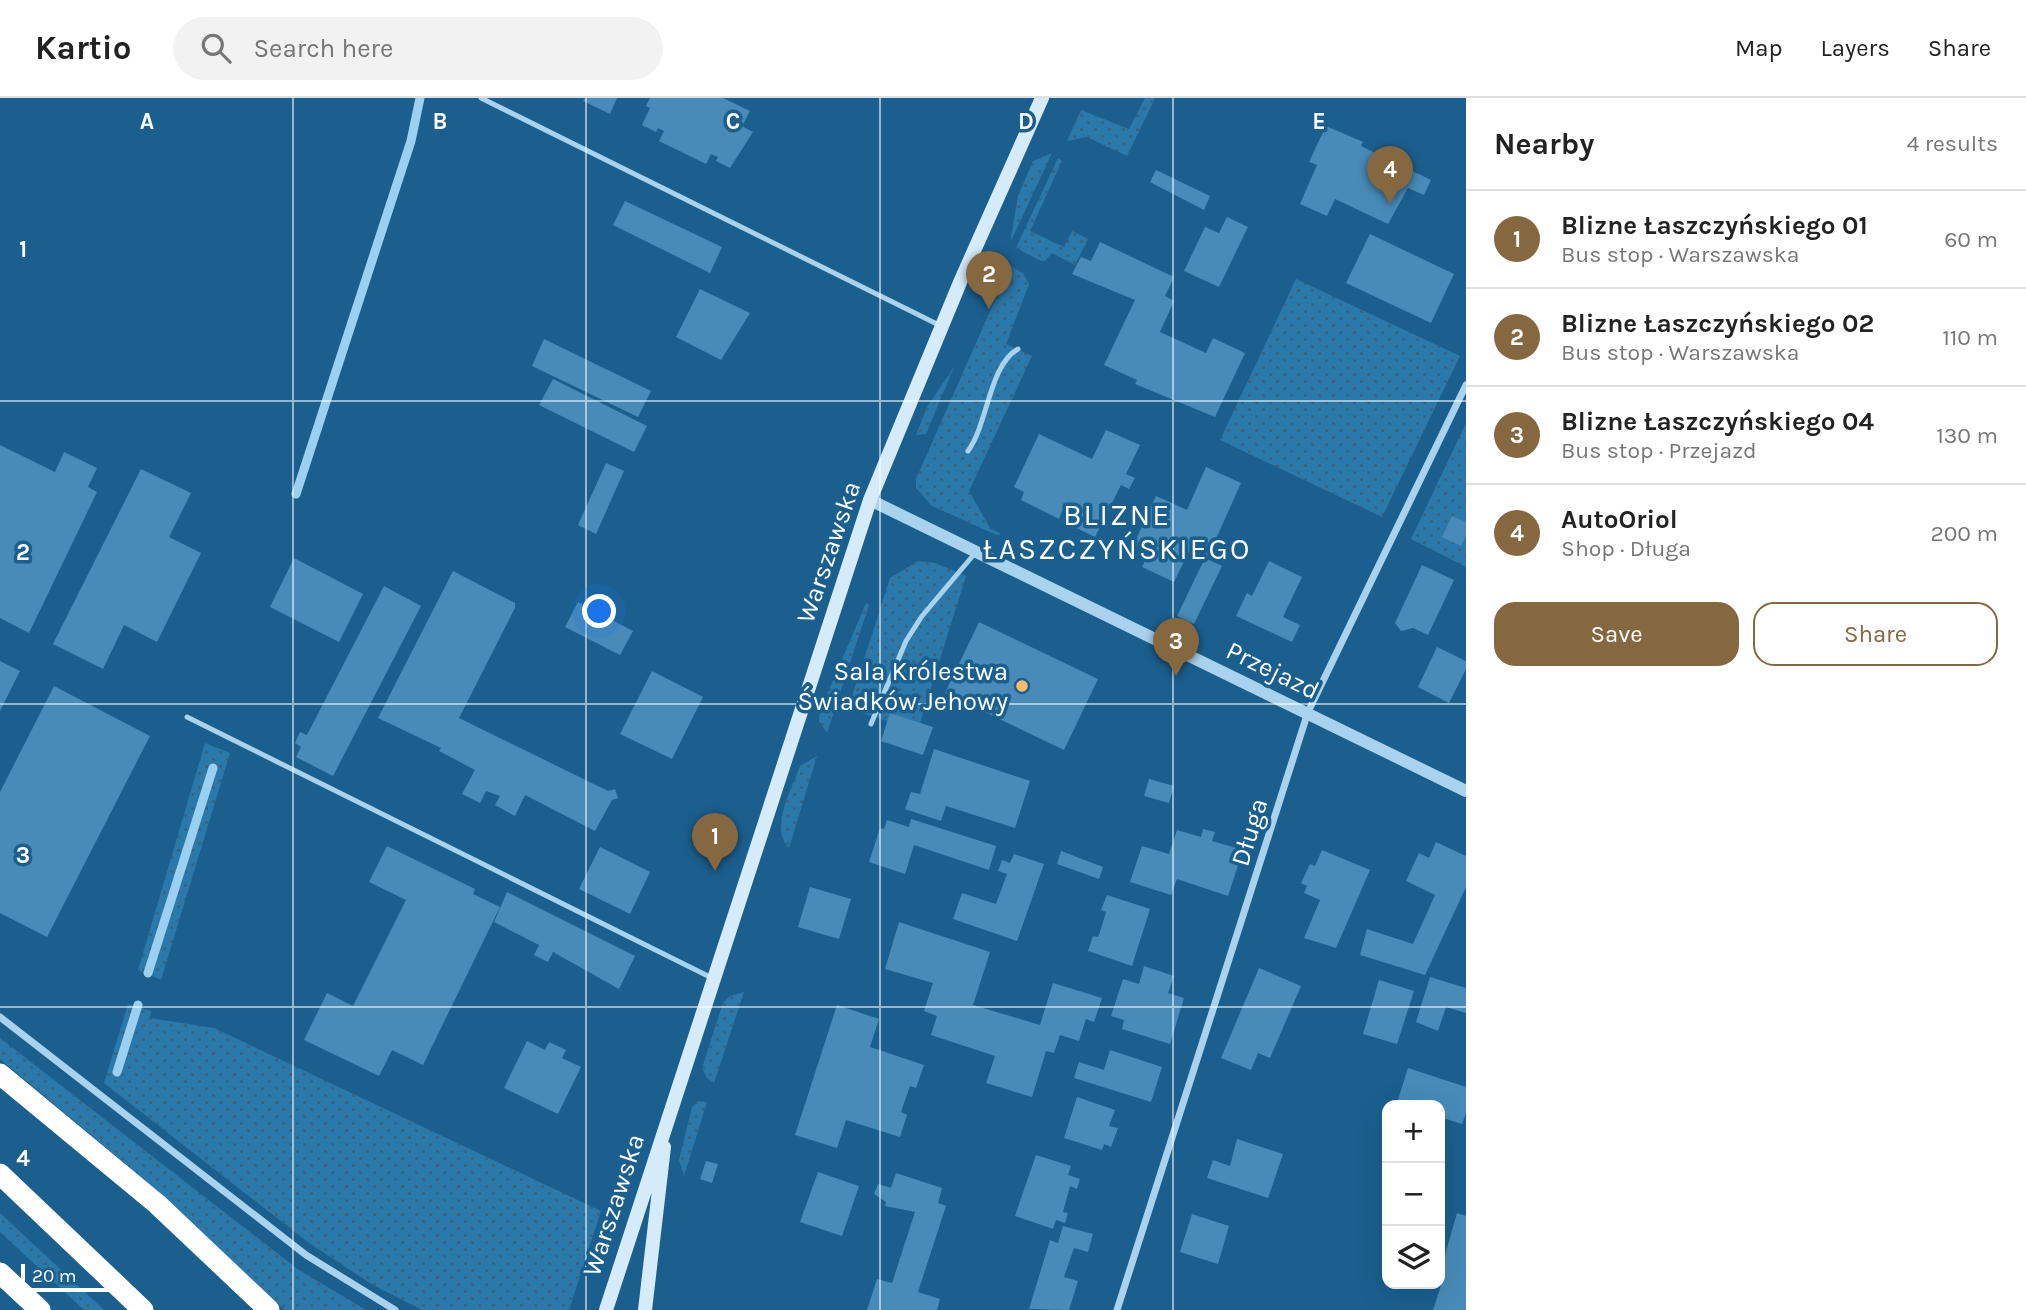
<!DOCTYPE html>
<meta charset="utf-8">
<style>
body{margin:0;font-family:Karla,sans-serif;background:#f2f2f2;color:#222}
.controls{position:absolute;right:21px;bottom:21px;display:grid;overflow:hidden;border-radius:14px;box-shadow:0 7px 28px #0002}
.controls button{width:63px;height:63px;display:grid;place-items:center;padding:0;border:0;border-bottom:2px solid #e0e0e0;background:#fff;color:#222;font:35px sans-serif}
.scale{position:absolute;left:21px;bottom:18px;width:89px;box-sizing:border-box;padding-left:7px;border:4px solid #fff;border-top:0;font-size:19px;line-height:24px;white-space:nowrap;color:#fff;-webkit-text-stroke:5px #1b5f8e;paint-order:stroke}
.you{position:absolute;left:600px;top:514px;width:24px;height:24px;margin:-18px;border:5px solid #fff;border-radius:50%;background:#1a73e8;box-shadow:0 0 0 10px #1a73e833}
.badge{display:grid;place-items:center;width:46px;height:46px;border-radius:50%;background:#856740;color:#fff;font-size:23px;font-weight:700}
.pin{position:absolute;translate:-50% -58px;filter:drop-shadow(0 2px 4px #0008)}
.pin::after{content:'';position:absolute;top:37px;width:24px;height:21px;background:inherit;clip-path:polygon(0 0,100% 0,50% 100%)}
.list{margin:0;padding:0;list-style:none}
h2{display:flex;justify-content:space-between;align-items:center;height:91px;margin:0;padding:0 28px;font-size:30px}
h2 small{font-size:23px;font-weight:400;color:#767676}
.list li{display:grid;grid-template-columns:46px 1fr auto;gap:21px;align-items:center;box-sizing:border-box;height:98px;padding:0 28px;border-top:2px solid #e0e0e0}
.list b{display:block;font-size:26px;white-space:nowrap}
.list p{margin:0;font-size:23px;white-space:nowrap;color:#767676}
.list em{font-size:23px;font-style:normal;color:#767676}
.actions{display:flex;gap:14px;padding:21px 28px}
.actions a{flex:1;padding:16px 0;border:2px solid #856740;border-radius:21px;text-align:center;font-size:24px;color:#856740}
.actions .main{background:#856740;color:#fff}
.icon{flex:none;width:38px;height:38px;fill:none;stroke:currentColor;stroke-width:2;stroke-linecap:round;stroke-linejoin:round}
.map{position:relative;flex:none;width:1466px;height:1212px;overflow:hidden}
header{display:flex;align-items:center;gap:42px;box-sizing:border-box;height:98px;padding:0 35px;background:#fff;border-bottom:2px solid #e0e0e0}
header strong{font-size:33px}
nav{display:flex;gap:38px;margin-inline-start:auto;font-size:24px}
.search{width:490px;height:63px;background:#f2f2f2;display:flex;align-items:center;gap:18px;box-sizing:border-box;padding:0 24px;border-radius:38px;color:#767676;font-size:26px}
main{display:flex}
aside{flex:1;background:#fff}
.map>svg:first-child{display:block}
.grass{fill:url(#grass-dots)}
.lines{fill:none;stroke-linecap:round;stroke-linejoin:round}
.stream{stroke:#9bd0f0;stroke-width:9}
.building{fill:#488bb8}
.service{stroke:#a8d2ee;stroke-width:5}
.minor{stroke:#a8d2ee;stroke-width:7}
.tertiary{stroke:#a8d2ee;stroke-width:12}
.secondary{stroke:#d5ebfa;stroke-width:14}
.motorway{stroke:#fff;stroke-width:21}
.grid{fill:none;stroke:#fff;stroke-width:2;stroke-opacity:0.55}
.poi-dot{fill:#ffbb65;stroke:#1b5f8e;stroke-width:2.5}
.labels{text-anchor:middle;stroke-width:7;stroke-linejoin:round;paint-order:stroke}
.street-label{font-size:26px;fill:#fff;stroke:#1b5f8e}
.poi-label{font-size:26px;fill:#fff;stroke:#1b5f8e;text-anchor:end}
.quarter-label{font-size:30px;letter-spacing:2px;fill:#fff;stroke:#1b5f8e}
.grid-label{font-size:23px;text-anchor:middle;font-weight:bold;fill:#fff;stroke:#1b5f8e;stroke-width:7;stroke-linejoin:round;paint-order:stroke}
</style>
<header>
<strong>Kartio</strong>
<div class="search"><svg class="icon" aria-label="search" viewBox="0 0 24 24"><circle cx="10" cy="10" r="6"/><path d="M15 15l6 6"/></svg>Search here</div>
<nav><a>Map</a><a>Layers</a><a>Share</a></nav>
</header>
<main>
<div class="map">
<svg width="1466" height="1212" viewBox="0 0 1466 1212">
<defs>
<pattern id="grass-dots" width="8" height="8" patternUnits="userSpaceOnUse" patternTransform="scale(1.75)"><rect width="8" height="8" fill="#2b78aa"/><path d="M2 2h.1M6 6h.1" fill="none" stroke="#3c627b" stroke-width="1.8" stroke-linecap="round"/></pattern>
</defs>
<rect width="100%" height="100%" fill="#1b5f8e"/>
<path class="grass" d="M1145,0H1155L1127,58L1087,39L1067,43L1081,12L1129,31Z
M1052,55L1010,145L1018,98L1033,63Z
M1058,60L1062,63L1030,133L1064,149L1072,133L1088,141L1075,167L1052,155L1045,163H1041L1016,150Z
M1010,168L1023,175L1029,186L1006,246L1032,258L969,393L990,430L1000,435L999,438L932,408L916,390V381Z
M1296,181L1460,258L1382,419L1220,342Z
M954,269L926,336L916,337L927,309Z
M1466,325V469L1411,441Z
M918,463L935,465L966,478L920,625L890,615L888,623L848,611L890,480Z
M866,505L869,507L827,635L819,623L820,613Z
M205,645L230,655L161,882L138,872Z
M817,658L789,750C769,730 792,691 800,668Z
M744,894L714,985L707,980L702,970L723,905L730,898Z
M128,906L151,913L150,920L214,930L601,1113L569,1212H422L373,1187L309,1145L104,985Z
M0,940L299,1172L366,1212H285L121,1062L0,961Z
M698,1003L707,1004L684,1078L679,1062L692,1009Z
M0,1115L104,1212H84L0,1134Z"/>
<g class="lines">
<path class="stream" d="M296,396L411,43L420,0
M148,875L213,670
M117,974L138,907"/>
</g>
<path class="building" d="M585,0H617L610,16L583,3Z
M650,0H723L750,13L742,28L753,34L730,70L716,63L718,59L711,56L706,66L659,43L664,33L658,30L656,34L642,27L650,10L646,8Z
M1326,28L1363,44L1361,48L1431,82L1424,97L1408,90L1388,126L1335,101L1327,118L1300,106L1317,67L1309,64Z
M1156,72L1210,98L1204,112L1150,84Z
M625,103L722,149L710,175L613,127Z
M1227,119L1248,129L1219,189L1184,173L1205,129L1219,135Z
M1370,136L1454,176L1431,225L1346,185Z
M1100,144L1174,179L1165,198L1174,203L1160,234L1206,255L1213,240L1245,255L1215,319L1135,286L1137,282L1104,267L1135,202L1072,176L1081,159L1091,163Z
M700,191L750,215L721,262L676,239Z
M544,241L651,293L638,319L532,268Z
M553,281L647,328L634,354L539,307Z
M1106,332L1140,347L1126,376L1135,380L1129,391L1121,387L1095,439L1062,423L1067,415L1062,413L1059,421L1021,402L1024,394L1014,389L1039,336L1092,361Z
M0,347L55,374L64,354L97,370L88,389L97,394L29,535L0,520Z
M606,365L624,373L596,436L578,427Z
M1206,369L1241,385L1207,461L1222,468L1194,526L1177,518L1205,460L1189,453L1174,484L1142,469L1150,453L1134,446L1156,398L1187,412Z
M141,371L191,395L169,439L201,455L157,544L124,527L103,571L53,546Z
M1452,418L1466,424V437L1461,448L1442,439Z
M294,460L363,496L339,544L270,509Z
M1269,463L1302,479L1283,519L1300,527L1292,544L1236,518L1247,495L1252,498Z
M1422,467L1454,482L1428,537L1413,530L1401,533L1395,525Z
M453,473L515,505V510L459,620L608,693L615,691L618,700L612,702L595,733L525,697L515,718L495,707L500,698L486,693L480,705L462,696L475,672L439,653L441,650L378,620Z
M384,488L421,508L333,678L296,659L301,649L295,645L300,634L307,637Z
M578,504L633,533L620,557L565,529Z
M979,524L1098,581L1064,652L945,595Z
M1437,549L1466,563V571L1449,605L1418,589Z
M0,563L20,573L0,613Z
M652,573L703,599L672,661L620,636Z
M54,588L150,638L47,839L0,815V694Z
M890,615L933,629L923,657L881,643Z
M934,651L1030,683L1015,730L946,708L941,723L905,711L911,694L920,696Z
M1149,681L1174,688L1169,705L1144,698Z
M911,721L996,748L989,772L914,747L905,776L869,764L880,730L884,731L887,722L909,729Z
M1203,731L1215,734L1212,743L1243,752L1228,798L1177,781L1171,797L1130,784L1142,748L1169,756L1177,732L1201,739Z
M1436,744L1466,758V789L1425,877L1360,857L1367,831L1413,846L1435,797L1406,783L1419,755L1429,760Z
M387,748L475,791L473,796L500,809L423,967L392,952L379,978L304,942L327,895L353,908L406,802L369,784Z
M600,749L650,774L630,816L579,791Z
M1322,752L1370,772L1336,850L1304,840L1320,802L1304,795L1307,788L1301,785L1310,766L1315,768Z
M1061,753L1103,769L1099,781L1057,766Z
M1014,756L1044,766L1017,843L953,821L962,795L996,806L1007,776L998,773L1002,762L1010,765Z
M810,789L851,801L839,841L798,829Z
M507,794L635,858L619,891L553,854L548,864L534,857L539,847L494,824Z
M1107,797L1150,811L1132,868L1088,853L1093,838L1098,839L1100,834L1106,814L1101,812Z
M899,824L990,854L973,907L1040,927L1053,885L1102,900L1094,924L1086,921L1079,943L1060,937L1054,955L1046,953L1032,999L986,985L995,958L931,937L937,918L924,913L933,885L885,871Z
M1144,868L1174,878L1168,895L1184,900L1170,946L1122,931L1124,922L1111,918L1123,881L1139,886Z
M1259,870L1301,888L1270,960L1258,955L1251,972L1221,960Z
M1430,879L1466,890V915L1446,909L1438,933L1416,924Z
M1379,882L1414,893L1397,946L1363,936Z
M837,907L879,921L870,949L924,967L916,990L910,988L901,1014L907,1017L900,1039L846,1022L837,1050L795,1037Z
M527,943L545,952L549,944L566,952L562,960L581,969L558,1016L504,990Z
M1110,952L1162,969L1151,1004L1074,980L1079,964L1104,972Z
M1408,970L1466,989V1015L1462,1026L1440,1019V1007L1397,1005Z
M1077,999L1115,1012L1109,1028L1118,1030L1111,1049L1104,1046L1102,1052L1064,1040Z
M1237,1041L1283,1056L1268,1100L1207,1080L1213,1062L1230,1068Z
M1036,1057L1071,1068L1068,1077L1080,1081L1077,1091L1070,1088L1063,1114L1068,1115L1065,1125L1056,1122L1053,1131L1015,1118Z
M706,1063L718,1066L712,1085L700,1081Z
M818,1074L859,1088L842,1138L800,1124Z
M896,1075L942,1090L938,1105L946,1108L918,1194L940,1201L937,1212H867L877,1181L892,1185L915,1114L885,1108L886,1104L874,1096L878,1086L891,1090Z
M1457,1115L1466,1118V1212H1433L1445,1175L1440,1174Z
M1192,1116L1229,1128L1218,1166L1180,1154Z
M1063,1128L1093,1136L1088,1154L1074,1150L1064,1179L1078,1183L1069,1212L1029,1211L1050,1142L1058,1145Z"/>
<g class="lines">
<path class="service" d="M481,0L941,228
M968,353C988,326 989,267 1018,251
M187,619L714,881
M871,626L906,543L922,518L976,454"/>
<path class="minor" d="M0,919L306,1157L395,1212
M1117,1212L1308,614L1466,287"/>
<path class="tertiary" d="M870,402L1466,693"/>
<path class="secondary" d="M606,1212L870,402L961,182L1042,0
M645,1212L664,1049"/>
<path class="motorway" d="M0,976L157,1106L269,1212
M0,1076L143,1212
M0,1175L40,1212"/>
</g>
<path class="grid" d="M293,0V1212M586,0V1212M880,0V1212M1173,0V1212M0,303H1466M0,606H1466M0,909H1466"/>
<circle class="poi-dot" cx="1022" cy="588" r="7"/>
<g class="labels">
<g class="street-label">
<text transform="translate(828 454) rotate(-71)" y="9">Warszawska</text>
<text transform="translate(1273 572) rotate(26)" y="9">Przejazd</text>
<text transform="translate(1249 734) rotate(-73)" y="9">Długa</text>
<text transform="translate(613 1107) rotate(-72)" y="9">Warszawska</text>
</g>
<g class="poi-label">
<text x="1008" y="582">Sala Królestwa<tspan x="1008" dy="30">Świadków Jehowy</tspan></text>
</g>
<g class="quarter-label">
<text x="1117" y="427">BLIZNE<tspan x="1117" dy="34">ŁASZCZYŃSKIEGO</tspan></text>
</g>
</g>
<g class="grid-label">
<text x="147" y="31">A</text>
<text x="440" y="31">B</text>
<text x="733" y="31">C</text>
<text x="1026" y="31">D</text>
<text x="1319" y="31">E</text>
<text x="23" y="159">1</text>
<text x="23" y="462">2</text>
<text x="23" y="765">3</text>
<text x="23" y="1068">4</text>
</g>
</svg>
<div class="controls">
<button>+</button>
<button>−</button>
<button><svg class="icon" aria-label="layers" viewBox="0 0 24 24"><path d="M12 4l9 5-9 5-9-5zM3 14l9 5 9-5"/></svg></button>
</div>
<div class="scale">20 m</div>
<div class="you"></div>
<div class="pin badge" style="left:715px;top:773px">1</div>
<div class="pin badge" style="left:989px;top:211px">2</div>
<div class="pin badge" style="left:1176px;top:578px">3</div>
<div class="pin badge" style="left:1390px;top:106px">4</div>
</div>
<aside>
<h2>Nearby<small>4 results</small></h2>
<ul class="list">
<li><span class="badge">1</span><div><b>Blizne Łaszczyńskiego 01</b><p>Bus stop · Warszawska</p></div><em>60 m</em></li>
<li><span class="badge">2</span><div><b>Blizne Łaszczyńskiego 02</b><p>Bus stop · Warszawska</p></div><em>110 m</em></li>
<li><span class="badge">3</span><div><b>Blizne Łaszczyńskiego 04</b><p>Bus stop · Przejazd</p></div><em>130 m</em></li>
<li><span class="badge">4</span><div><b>AutoOriol</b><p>Shop · Długa</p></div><em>200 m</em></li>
</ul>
<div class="actions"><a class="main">Save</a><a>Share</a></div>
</aside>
</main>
